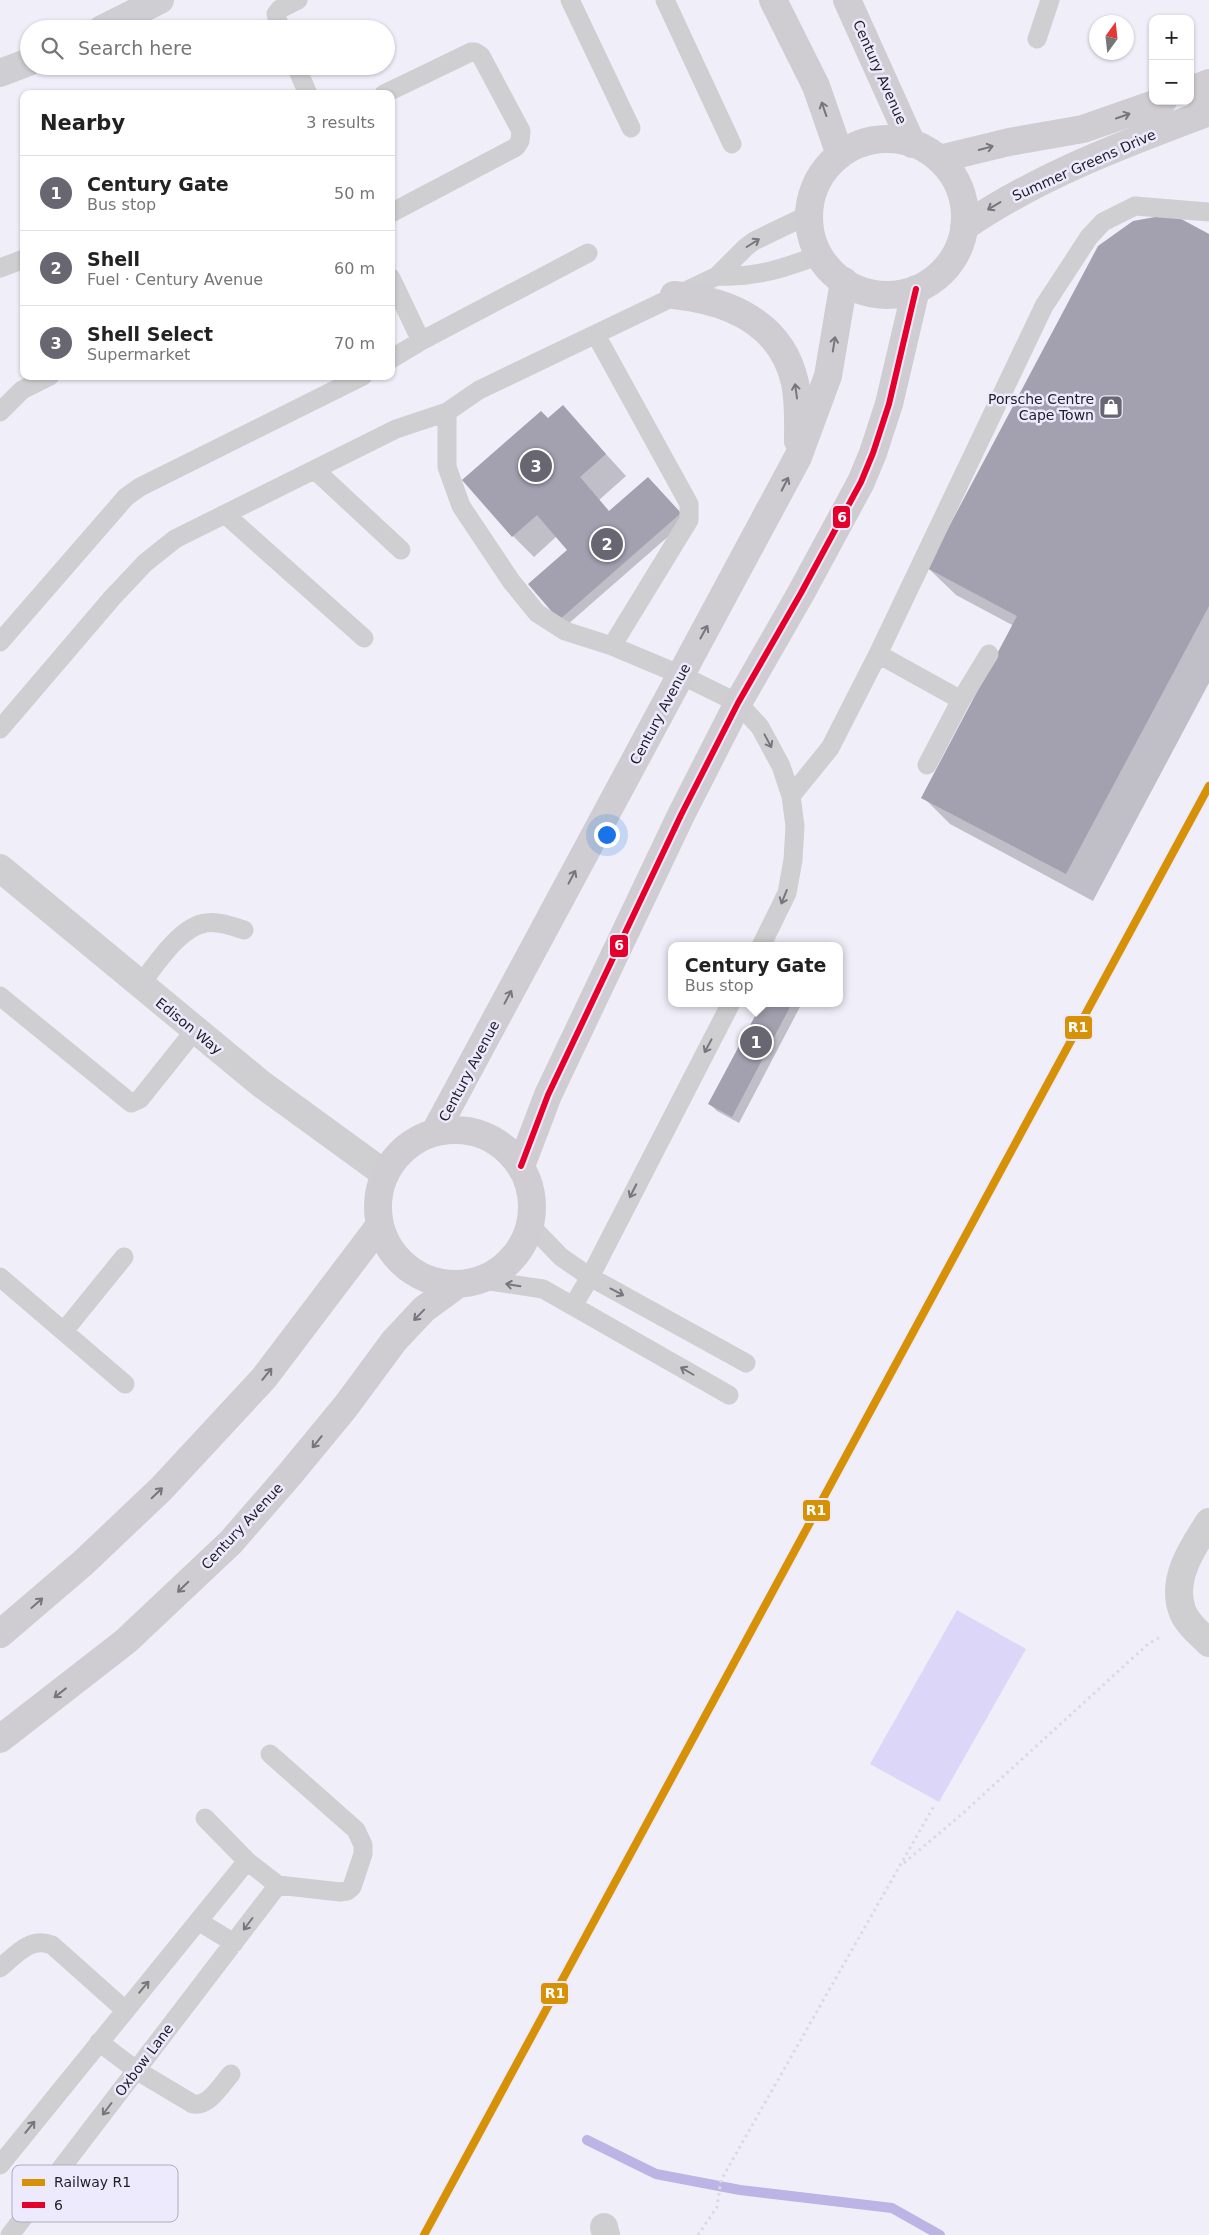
<!DOCTYPE html>
<meta charset="utf-8">
<style>
body{margin:0;font-family:"DejaVu Sans",sans-serif;background:#f2f2f2;color:#222}
.controls{position:absolute;right:15px;top:15px;display:grid;overflow:hidden;border-radius:10px;box-shadow:0 1px 4px #0004}
.controls button{width:45px;height:45px;display:grid;place-items:center;padding:0;border:0;border-bottom:1px solid #e0e0e0;background:#fff;color:#222;font:25px sans-serif}
.compass{position:absolute;left:1089px;top:15px;width:45px;height:45px;border-radius:50%;background:#fff;box-shadow:0 1px 4px #0004;rotate:15deg}
.you{position:absolute;left:606px;top:834px;width:18px;height:18px;margin:-12px;border:4px solid #fff;border-radius:50%;background:#1a73e8;box-shadow:0 0 0 8px #1a73e833}
.badge{display:grid;place-items:center;width:32px;height:32px;border-radius:50%;background:#686671;color:#fff;font-size:16px;font-weight:700}
.pin{position:absolute;translate:-50% -50%;border:2px solid #fff;box-shadow:0 1px 5px #0006}
.popup{position:absolute;left:668px;top:942px;width:175px;height:65px;box-sizing:border-box;display:grid;place-content:center;border-radius:10px;background:#fff;filter:drop-shadow(0 1px 4px #0005);font-size:16px;white-space:nowrap;color:#767676}
.popup b{font-size:19px;color:#222}
.popup::after{content:'';position:absolute;left:50%;top:100%;margin-left:-10px;border:10px solid transparent;border-top-color:#fff}
.list{margin:0;padding:0;list-style:none}
h2{display:flex;justify-content:space-between;align-items:center;height:65px;margin:0;padding:0 20px;font-size:21px}
h2 small{font-size:16px;font-weight:400;color:#767676}
.list li{display:grid;grid-template-columns:32px 1fr auto;gap:15px;align-items:center;box-sizing:border-box;height:75px;padding:0 20px;border-top:1px solid #e0e0e0}
.list b{display:block;font-size:19px;white-space:nowrap}
.list p{margin:0;font-size:16px;white-space:nowrap;color:#767676}
.list em{font-size:16px;font-style:normal;color:#767676}
.icon{flex:none;width:28px;height:28px;fill:none;stroke:currentColor;stroke-width:2;stroke-linecap:round;stroke-linejoin:round}
.map{position:relative;flex:none;width:1209px;height:2235px;overflow:hidden}
.search{position:absolute;background:#fff;box-shadow:0 1px 4px #0004;left:20px;top:20px;width:375px;height:55px;display:flex;align-items:center;gap:12px;box-sizing:border-box;padding:0 18px;border-radius:28px;color:#767676;font-size:19px}
.panel{position:absolute;background:#fff;box-shadow:0 1px 4px #0004;left:20px;top:90px;width:375px;height:290px;border-radius:10px}
.map>svg:first-child{display:block}
.green{fill:#dcd7f9}
.shadow{fill:#0003}
.lines{fill:none;stroke-linecap:round;stroke-linejoin:round}
.stream{stroke:#bbb4e4;stroke-width:10}
.building{fill:#a3a0b0}
.path{stroke:#dbdade;stroke-width:3;stroke-dasharray:2.5 4;stroke-linecap:butt}
.lane{stroke:#cfced1;stroke-width:19}
.street{stroke:#cfced1;stroke-width:28}
.secondary{stroke:#cfcdd2;stroke-width:28}
.primary{stroke:#cfced3;stroke-width:28}
.bus-1-casing{stroke:#eceafc;stroke-width:10}
.bus-1{stroke:#e4002b;stroke-width:6}
.rail-1-casing{stroke:#eceafc;stroke-width:11}
.rail-1{stroke:#d79106;stroke-width:8}
.oneway{stroke:#77757d}
.oneway2{stroke:#77767c}
.labels{text-anchor:middle;stroke-width:5;stroke-linejoin:round;paint-order:stroke}
.street-label{font-size:14px;fill:#1f1d28;stroke:#eceafc}
.poi-label{font-size:14px;fill:#1f1d28;stroke:#eceafc;text-anchor:end}
.key{fill:#eceafc;stroke:#aeacbc;stroke-width:1}
.key-label{font-size:14px;fill:#1f1d28}
.line-badge{stroke:#eceafc;stroke-width:2}
.badge-label{font-size:14px;text-anchor:middle;font-weight:bold;fill:#fff}
</style>
<div class="map">
<svg width="1209" height="2235" viewBox="0 0 1209 2235">
<rect width="100%" height="100%" fill="#f0eef8"/>
<path class="green" d="M957,1610L1026,1649L939,1802L870,1764Z"/>
<path class="shadow" d="M1209,235V683L1093,901L950,824L923,797L1014,626L956,595L928,568Z
M563,407L626,476L599,500L609,512L648,478L687,520L567,625L560,619L569,550L557,536L534,557L513,536L548,419Z
M763,1003H802L739,1123L717,1111L710,1104Z"/>
<g class="lines">
<path class="stream" d="M587,2140L656,2174L740,2190L892,2208L940,2235"/>
</g>
<path class="building" d="M1172,214L1209,234V606L1066,874L921,798L1017,616L927,568L1098,246L1133,221Z
M563,405L606,454L580,477L609,511L648,477L681,513L559,620L528,584L567,550L537,515L512,537L462,480L541,411L548,418Z
M762,1003H792L732,1117L708,1104Z"/>
<g class="lines">
<path class="path" d="M904,1863L962,1814L1148,1644L1162,1636
M698,2235L717,2207L721,2180L935,1804"/>
<path class="lane" d="M570,0L631,128
M665,0L732,144
M280,29L276,14L280,9L298,0
M1037,39L1050,0
M296,66L308,94
M384,94L471,52H475L481,56L521,131L520,141L516,147L391,213
M0,268L24,259
M717,276C756,278 784,268 820,255
M391,278L421,341L588,253
M596,335L689,504V520L612,646
M391,359L421,341
M0,412L22,390L50,376
M447,412V467L461,506L511,581L537,613L565,631L612,646L681,675L738,703L760,727L781,766L791,796L795,826L793,860L787,893L761,946
M315,470L401,550
M226,515L364,638
M0,642L126,497L140,487L363,376
M878,654L961,700
M0,729L112,598L145,563L175,539L396,429L447,412L479,390L717,276L746,247L754,241L810,214
M927,765L961,700L989,654
M791,796L830,748L878,654L1044,306L1089,237L1103,222L1135,206L1209,212
M140,985C155,966 180,926 206,923C218,921 232,926 244,930
M0,996L131,1103L140,1099L195,1030
M531,1226L561,1257L590,1277L746,1363
M0,1277L125,1384
M483,1280L543,1289L729,1395
M573,1306L590,1277L731,1003
M64,1331L124,1257
M205,1818L247,1861L278,1885L340,1892L347,1891L352,1887L363,1854V1845L356,1830L270,1754
M198,1921L234,1943
M0,1968C16,1955 30,1936 52,1945L125,2010
M99,2042L136,2070L193,2104C209,2107 221,2085 231,2074
M0,2165L247,1861
M10,2235L278,1885"/>
<path class="street" d="M0,868L260,1083L385,1174
M1209,1522C1193,1547 1171,1578 1182,1610C1186,1623 1200,1634 1209,1643
M604,2227L606,2235"/>
<path class="secondary" d="M773,0L816,86L840,155
M847,0L912,144
M1190,91L1209,83
M809 217a78 78 0 1 1 156 0a78 78 0 1 1-156 0Z
M939,159L1009,142L1083,129L1163,101
M964,227C1038,176 1126,143 1209,112
M674,295C730,301 782,323 795,383C799,402 798,422 798,441
M378 1207a77 77 0 1 1 154 0a77 77 0 1 1-154 0Z
M435,1132L798,457L828,376L844,281
M521,1166L548,1095L681,815L738,703L801,593L861,482L873,453L889,404L916,289
M0,1634L83,1563L161,1489L264,1378L380,1225
M0,1739L126,1641L231,1542L290,1474L346,1406L394,1341L424,1309L457,1285"/>
<path class="primary" d="M102,29L160,0
M0,73L29,62"/>
<g class="bus-1-casing">
<path id="bus-1" d="M521,1166L548,1095L681,815L738,703L801,593L861,482L873,453L889,404L916,289"/>
</g>
<use href="#bus-1" class="bus-1"/>
<g class="rail-1-casing">
<path id="rail-1" d="M424,2235L1209,786"/>
</g>
<use href="#rail-1" class="rail-1"/>
</g>
<defs><path id="oneway-shaft" d="M-6 0H5M1.5-3L5.5 0L1.5 3" fill="none" stroke-width="1.6" stroke-linecap="round" stroke-linejoin="round" transform="scale(1.25)"/></defs>
<g class="oneway">
<use href="#oneway-shaft" transform="translate(824 109) rotate(-109)"/>
<use href="#oneway-shaft" transform="translate(1123 116) rotate(-19)"/>
<use href="#oneway-shaft" transform="translate(986 148) rotate(-15)"/>
<use href="#oneway-shaft" transform="translate(994 206) rotate(149)"/>
<use href="#oneway-shaft" transform="translate(834 344) rotate(-81)"/>
<use href="#oneway-shaft" transform="translate(796 391) rotate(-98)"/>
<use href="#oneway-shaft" transform="translate(785 484) rotate(-63)"/>
<use href="#oneway-shaft" transform="translate(704 632) rotate(-61)"/>
<use href="#oneway-shaft" transform="translate(572 877) rotate(-62)"/>
<use href="#oneway-shaft" transform="translate(508 997) rotate(-62)"/>
<use href="#oneway-shaft" transform="translate(419 1315) rotate(134)"/>
<use href="#oneway-shaft" transform="translate(267 1374) rotate(-51)"/>
<use href="#oneway-shaft" transform="translate(317 1442) rotate(129)"/>
<use href="#oneway-shaft" transform="translate(157 1493) rotate(-44)"/>
<use href="#oneway-shaft" transform="translate(183 1587) rotate(136)"/>
<use href="#oneway-shaft" transform="translate(37 1603) rotate(-41)"/>
<use href="#oneway-shaft" transform="translate(60 1693) rotate(142)"/>
</g>
<g class="oneway2">
<use href="#oneway-shaft" transform="translate(753 243) rotate(-32)"/>
<use href="#oneway-shaft" transform="translate(768 741) rotate(62)"/>
<use href="#oneway-shaft" transform="translate(784 897) rotate(112)"/>
<use href="#oneway-shaft" transform="translate(708 1046) rotate(118)"/>
<use href="#oneway-shaft" transform="translate(633 1191) rotate(117)"/>
<use href="#oneway-shaft" transform="translate(513 1285) rotate(-171)"/>
<use href="#oneway-shaft" transform="translate(617 1292) rotate(28)"/>
<use href="#oneway-shaft" transform="translate(687 1371) rotate(-150)"/>
<use href="#oneway-shaft" transform="translate(248 1924) rotate(127)"/>
<use href="#oneway-shaft" transform="translate(144 1987) rotate(-50)"/>
<use href="#oneway-shaft" transform="translate(107 2109) rotate(127)"/>
<use href="#oneway-shaft" transform="translate(30 2127) rotate(-51)"/>
</g>
<defs>
<g id="shop-square" transform="scale(1.25)"><rect x="-9" y="-9" width="18" height="18" rx="4" fill="#686671" stroke="#eceafc"/><path d="M-5-2.5h2.3a2.7 3.5 0 0 1 5.4 0H5L5.5 6h-11ZM-1.5-2.5h3a1.5 2.3 0 0 0-3 0Z" fill="#fff"/></g>
</defs>
<g fill-rule="evenodd">
<use href="#shop-square" x="1111" y="407"/>
</g>
<g class="labels">
<g class="street-label">
<text transform="translate(880 72) rotate(66)" y="5">Century Avenue</text>
<text transform="translate(1084 165) rotate(-24)" y="5">Summer Greens Drive</text>
<text transform="translate(660 714) rotate(-62)" y="5">Century Avenue</text>
<text transform="translate(189 1026) rotate(39)" y="5">Edison Way</text>
<text transform="translate(469 1071) rotate(-62)" y="5">Century Avenue</text>
<text transform="translate(242 1526) rotate(-47)" y="5">Century Avenue</text>
<text transform="translate(144 2060) rotate(-53)" y="5">Oxbow Lane</text>
</g>
<g class="poi-label">
<text x="1094" y="404">Porsche Centre<tspan x="1094" dy="16">Cape Town</tspan></text>
</g>
</g>
<rect x="12" y="2165" width="166" height="57" rx="8" class="key"/>
<rect x="22" y="2179" width="23" height="7" fill="#d79106"/>
<rect x="22" y="2202" width="23" height="6" fill="#e4002b"/>
<g class="key-label">
<text x="54" y="2187">Railway R1</text>
<text x="54" y="2210">6</text>
</g>
<g class="line-badge">
<rect x="832" y="505" width="19" height="24" rx="5" fill="#e4002b"/>
<rect x="609" y="934" width="20" height="24" rx="5" fill="#e4002b"/>
<rect x="1064" y="1015" width="29" height="25" rx="5" fill="#d79106"/>
<rect x="802" y="1499" width="29" height="23" rx="5" fill="#d79106"/>
<rect x="540" y="1982" width="29" height="23" rx="5" fill="#d79106"/>
</g>
<g class="badge-label">
<text x="842" y="522">6</text>
<text x="619" y="950">6</text>
<text x="1078" y="1032">R1</text>
<text x="816" y="1515">R1</text>
<text x="555" y="1998">R1</text>
</g>
</svg>
<div class="controls">
<button>+</button>
<button>−</button>
</div>
<svg class="compass" viewBox="-18 -18 36 36"><path d="M0-13l5 13h-10z" fill="#e53935"/><path d="M0 13l5-13h-10z" fill="#767676"/></svg>
<div class="you"></div>
<div class="pin badge" style="left:756px;top:1042px">1</div>
<div class="popup"><b>Century Gate</b>Bus stop</div>
<div class="pin badge" style="left:607px;top:544px">2</div>
<div class="pin badge" style="left:536px;top:466px">3</div>
<div class="search"><svg class="icon" aria-label="search" viewBox="0 0 24 24"><circle cx="10" cy="10" r="6"/><path d="M15 15l6 6"/></svg>Search here</div>
<section class="panel">
<h2>Nearby<small>3 results</small></h2>
<ul class="list">
<li><span class="badge">1</span><div><b>Century Gate</b><p>Bus stop</p></div><em>50 m</em></li>
<li><span class="badge">2</span><div><b>Shell</b><p>Fuel · Century Avenue</p></div><em>60 m</em></li>
<li><span class="badge">3</span><div><b>Shell Select</b><p>Supermarket</p></div><em>70 m</em></li>
</ul>
</section>
</div>
